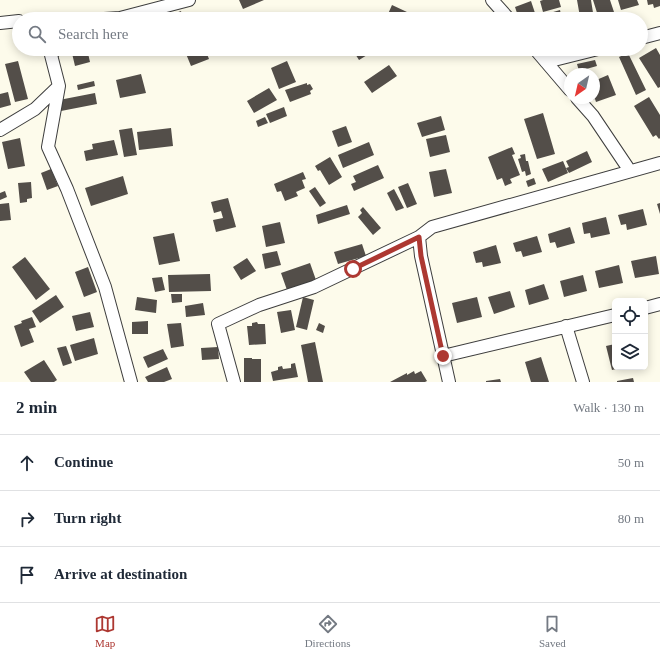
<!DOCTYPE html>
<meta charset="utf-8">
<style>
body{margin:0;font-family:"Times New Roman",serif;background:#f6f6f7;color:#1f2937}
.controls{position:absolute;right:12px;bottom:12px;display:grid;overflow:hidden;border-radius:6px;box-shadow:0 2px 10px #0003}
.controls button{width:36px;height:36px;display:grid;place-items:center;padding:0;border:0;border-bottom:1px solid #e0e1e3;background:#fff;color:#1f2937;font:20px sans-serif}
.compass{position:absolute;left:564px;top:68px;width:36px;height:36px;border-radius:50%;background:#fff;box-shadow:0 2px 10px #0003;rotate:214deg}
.stop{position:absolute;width:12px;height:12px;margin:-9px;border:3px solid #ad3832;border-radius:50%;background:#fff}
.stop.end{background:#ad3832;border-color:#fff;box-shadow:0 1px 4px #0008}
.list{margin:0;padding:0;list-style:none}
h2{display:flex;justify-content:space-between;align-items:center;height:52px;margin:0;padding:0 16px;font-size:17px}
h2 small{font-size:13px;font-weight:400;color:#747a83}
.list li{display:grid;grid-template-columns:26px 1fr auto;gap:12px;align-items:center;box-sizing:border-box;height:56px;padding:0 16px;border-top:1px solid #e0e1e3}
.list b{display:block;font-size:15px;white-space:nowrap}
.list em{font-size:13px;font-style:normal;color:#747a83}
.icon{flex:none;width:22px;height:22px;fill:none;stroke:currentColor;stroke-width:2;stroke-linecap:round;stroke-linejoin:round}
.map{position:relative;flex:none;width:660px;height:382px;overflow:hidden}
.search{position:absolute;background:#fff;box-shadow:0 2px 10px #0003;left:12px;right:12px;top:12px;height:44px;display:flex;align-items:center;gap:10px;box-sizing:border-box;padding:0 14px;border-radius:22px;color:#747a83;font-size:15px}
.sheet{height:220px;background:#fff}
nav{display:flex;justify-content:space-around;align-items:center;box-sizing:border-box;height:56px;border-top:1px solid #e0e1e3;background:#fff;font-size:11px;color:#747a83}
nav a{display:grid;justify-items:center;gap:2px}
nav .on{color:#ad3832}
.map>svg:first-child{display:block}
.building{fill:#534e49}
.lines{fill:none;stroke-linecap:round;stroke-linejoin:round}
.minor-casing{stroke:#3e3e3e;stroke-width:14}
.minor{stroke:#fff;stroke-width:12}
.route{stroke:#ad3832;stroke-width:5}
</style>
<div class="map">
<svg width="660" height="382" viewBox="0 0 660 382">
<rect width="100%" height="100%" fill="#fdfbeb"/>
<path class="building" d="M239,0H264L243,9Z
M543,0H559L561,7L543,12L540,1Z
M577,0H591L594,19H585V16L580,17Z
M593,0H610L614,12L604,15L606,19H599Z
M618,0H637L639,5L621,10Z
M647,0H660V6L654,8L653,4L648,5Z
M531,1L537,19H519L515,7Z
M392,5L407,12L404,19H399L388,14Z
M560,10L562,19H544L543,15Z
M181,11L183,19H171L170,15Z
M416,14L422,19H411Z
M656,48L660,55V87L658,88L639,58Z
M71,49H87L90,62L75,66Z
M184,49H205L209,59L191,66Z
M352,49H377L359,60Z
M628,53L646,90L636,95L619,57Z
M595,60L597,66L579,71L577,64Z
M18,61L28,99L15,102L5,64Z
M287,61L296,82L279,89L271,68Z
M389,65L397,76L372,93L364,82Z
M141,74L146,93L120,98L116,80Z
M608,75L616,95L596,102L595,99L589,101L588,98H594V81Z
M94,81L95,86L78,90L77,85Z
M307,83V85L310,84L313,89L310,91L311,94L290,102L285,90Z
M269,88L277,100L254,113L247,101Z
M8,92L11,105L0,108V94Z
M95,93L97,104L61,111L59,100Z
M649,97L660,115V138L659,139L656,135L653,137L634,106Z
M284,107L287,116L270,123L266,114Z
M543,113L555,154L537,159L524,119Z
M441,116L445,130L422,137L417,123Z
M265,117L268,123L258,127L256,121Z
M346,126L352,142L338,147L332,131Z
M132,128L137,155L124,157L119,130Z
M171,128L173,146L139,150L137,132Z
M446,135L450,152L430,157L426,139Z
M20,138L25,166L8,169L2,142Z
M114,140L118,155L86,161L84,151L93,149L92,144Z
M369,142L374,155L343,168L338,155Z
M512,147L515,154L512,155L520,175L510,179L512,183L505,186L502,178L497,180L488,157Z
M587,151L592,162L569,173L566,168L569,167L566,161Z
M525,154L526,161H528L531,174L526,176L525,171L522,172L518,159L521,158L520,155Z
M330,157L342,177L329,185L320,170L318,171L315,166Z
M563,161L568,173L548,182L542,169Z
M378,165L384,178L354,191L351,184L356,182L353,176Z
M51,169L58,186L47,190L41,173Z
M446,169L452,193L434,197L429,172Z
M303,172L306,179L302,180L305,188L296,192L298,196L285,201L281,191L277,192L274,184Z
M123,176L128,194L91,206L85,188Z
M534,178L536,184L528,187L526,181Z
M31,182L32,198L27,199V202L20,203L18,183Z
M408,183L417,204L407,208L398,187Z
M315,187L326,203L320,207L309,191Z
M394,189L404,208L396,211L387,193Z
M5,191L7,197L0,200V193Z
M228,198L236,227L216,232L213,220L223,218L221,211L214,213L211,202Z
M9,203L11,220L0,221V204Z
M660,203V214L657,204Z
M347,205L350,214L318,224L316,215Z
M363,207L381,228L373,235L358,217L362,213L360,210Z
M643,209L647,225L627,230L626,224L621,225L618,215Z
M606,217L610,234L591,238L590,233L584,234L582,223Z
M280,222L285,243L266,247L262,226Z
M570,227L575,243L557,248L555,242L550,243L548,234Z
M174,233L180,261L159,265L153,237Z
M537,236L542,252L523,257L521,251L516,252L513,243Z
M362,244L366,256L338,264L334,252Z
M496,245L501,263L483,267L482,262L476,263L473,252Z
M277,251L281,265L265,269L262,254Z
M656,256L659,274L635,278L631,261Z
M25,257L50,289L36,300L12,267Z
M247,258L256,271L241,280L233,267Z
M310,263L316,280L287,290L281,273Z
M619,265L623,283L599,288L595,271Z
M88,267L97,292L84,297L75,272Z
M210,274L211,291L169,292L168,275Z
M583,275L587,291L564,297L560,281Z
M162,277L165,290L155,292L152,278Z
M544,284L549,299L529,305L525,290Z
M510,291L515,307L494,314L488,297Z
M171,294H182V302L172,303Z
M56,295L64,307L40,323L32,311Z
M137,297L157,300L156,313L135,310Z
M303,297L314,300L307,330L296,327Z
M477,297L482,317L457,323L452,303Z
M203,303L205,315L186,317L185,306Z
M291,310L295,330L281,333L277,312Z
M90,312L94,327L76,331L72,316Z
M32,317L36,327L29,329L34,342L21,347L14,326L22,323L21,321Z
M148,321V334H132V322Z
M257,322L258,324H265L266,344L249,345L247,326H252V323Z
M181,323L184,346L171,348L167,324Z
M319,323L325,326L323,333L316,330Z
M94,338L98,354L75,361L70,345Z
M315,342L323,382H308L301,345Z
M615,344V367L620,368L612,370L606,346Z
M66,346L72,363L63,366L57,348Z
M218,347L219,359L202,360L201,348Z
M163,349L168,359L148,368L143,357Z
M541,357L549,382H531L525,362Z
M244,358H252V359H261V382H244Z
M44,360L57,380L54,382H31L24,372Z
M295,363L298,377L273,381L271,372L278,370V367L282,366L283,369L291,368V364Z
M167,367L172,379L164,382H148L145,377Z
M414,371L415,374L421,371L427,381L425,382H390L407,373V375Z
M633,378L634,382H617V381Z
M500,379L501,382H486V381Z"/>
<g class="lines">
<g class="minor-casing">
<path id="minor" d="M492,0L509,19
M104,19L120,18L189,0
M0,23L19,21
M641,38L660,33
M56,49L51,55L59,86L48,147L67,189L105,287L131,382
M535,49L570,90
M546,62L598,49
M577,98L593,116L630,171
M0,130L35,109L59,86
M419,237L421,256L449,382
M645,308L660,304
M566,326L583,382
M443,356L615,315
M234,382L218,324L259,305L314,287L419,237L432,227L660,163"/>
</g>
<use href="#minor" class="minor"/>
</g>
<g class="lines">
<path class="route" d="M353,269L419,237L421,256L443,356"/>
</g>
</svg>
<div class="controls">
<button><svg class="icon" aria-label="locate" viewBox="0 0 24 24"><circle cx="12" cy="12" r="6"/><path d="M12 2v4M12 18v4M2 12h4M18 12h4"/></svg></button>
<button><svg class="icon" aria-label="layers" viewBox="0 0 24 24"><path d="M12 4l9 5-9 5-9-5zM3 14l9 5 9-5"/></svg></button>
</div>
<svg class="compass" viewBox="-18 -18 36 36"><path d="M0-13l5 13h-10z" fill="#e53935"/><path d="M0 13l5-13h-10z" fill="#747a83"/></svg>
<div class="stop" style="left:353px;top:269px"></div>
<div class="stop end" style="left:443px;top:356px"></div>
<div class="search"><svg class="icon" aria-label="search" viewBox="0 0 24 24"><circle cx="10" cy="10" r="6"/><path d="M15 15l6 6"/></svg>Search here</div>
</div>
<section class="sheet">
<h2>2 min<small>Walk · 130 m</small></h2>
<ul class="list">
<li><svg class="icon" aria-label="ahead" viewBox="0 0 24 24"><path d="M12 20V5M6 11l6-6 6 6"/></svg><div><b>Continue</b></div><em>50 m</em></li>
<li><svg class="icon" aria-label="right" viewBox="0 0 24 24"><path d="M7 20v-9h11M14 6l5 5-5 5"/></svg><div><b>Turn right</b></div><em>80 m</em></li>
<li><svg class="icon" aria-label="arrive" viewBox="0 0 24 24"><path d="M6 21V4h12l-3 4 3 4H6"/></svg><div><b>Arrive at destination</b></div></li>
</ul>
</section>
<nav>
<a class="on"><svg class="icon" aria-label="map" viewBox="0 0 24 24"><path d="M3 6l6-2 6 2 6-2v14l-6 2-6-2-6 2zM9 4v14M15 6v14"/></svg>Map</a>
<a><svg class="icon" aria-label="directions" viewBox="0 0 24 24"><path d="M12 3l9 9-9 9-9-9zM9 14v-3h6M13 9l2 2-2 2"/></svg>Directions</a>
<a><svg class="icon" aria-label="saved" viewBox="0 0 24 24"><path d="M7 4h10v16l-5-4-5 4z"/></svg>Saved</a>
</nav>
